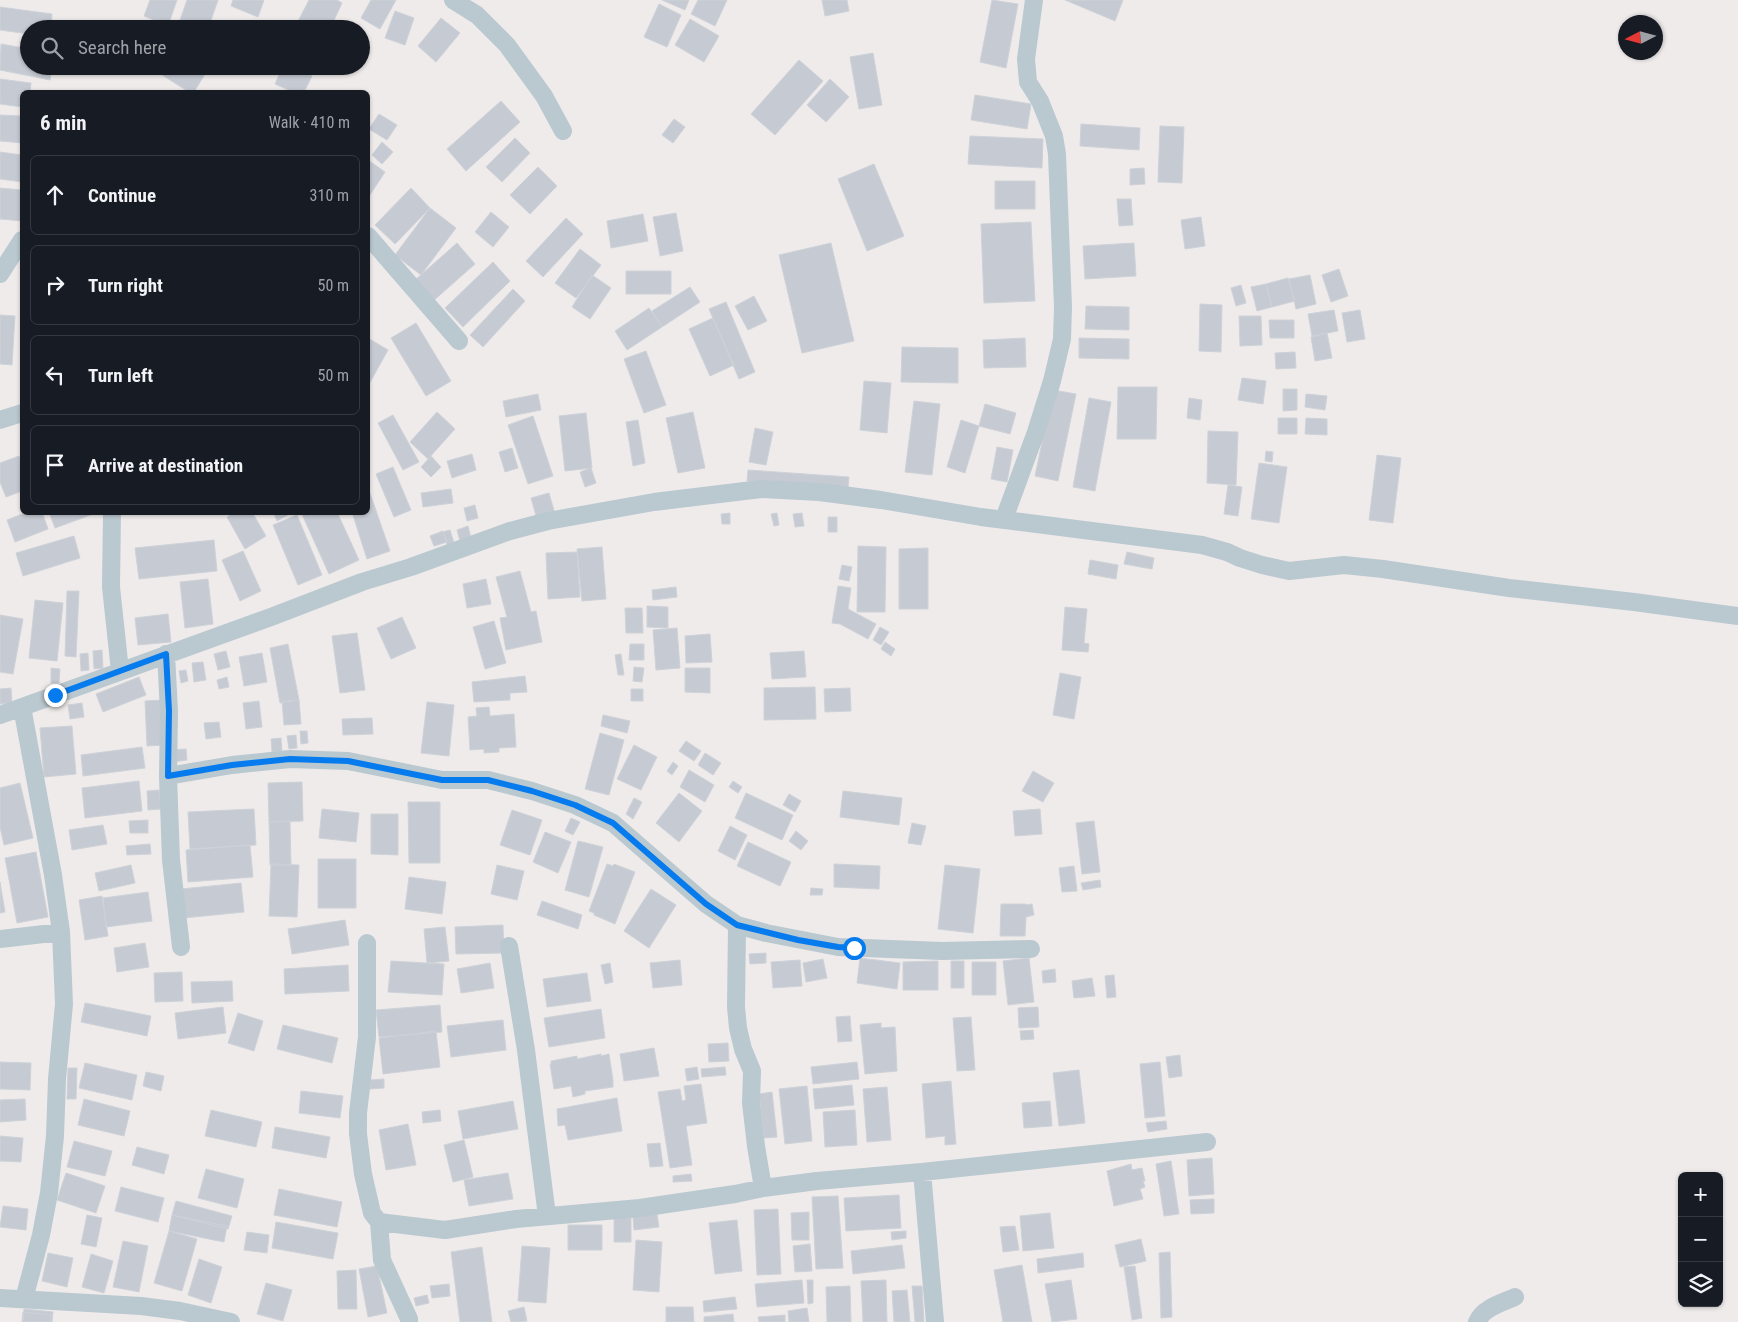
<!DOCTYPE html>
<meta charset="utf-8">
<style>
body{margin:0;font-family:"Roboto Condensed",sans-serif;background:#242831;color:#f1f3f6}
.controls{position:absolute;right:15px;bottom:15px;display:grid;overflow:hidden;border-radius:8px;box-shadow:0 1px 4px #0004}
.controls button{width:45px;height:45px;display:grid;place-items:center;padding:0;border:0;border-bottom:1px solid #363941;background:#171b24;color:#f1f3f6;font:25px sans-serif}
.compass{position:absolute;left:1618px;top:15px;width:45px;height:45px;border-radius:50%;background:#171b24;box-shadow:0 1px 4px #0004;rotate:264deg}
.stop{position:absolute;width:15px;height:15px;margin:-11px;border:4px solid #057bee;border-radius:50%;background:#fff}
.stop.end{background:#057bee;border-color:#fff;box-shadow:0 1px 5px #0008}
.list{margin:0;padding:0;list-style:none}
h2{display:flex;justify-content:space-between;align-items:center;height:65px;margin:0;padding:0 20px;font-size:21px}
h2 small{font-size:16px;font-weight:400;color:#9ea1a6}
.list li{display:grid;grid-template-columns:32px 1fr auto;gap:15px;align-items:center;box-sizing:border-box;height:80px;margin:0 10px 10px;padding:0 10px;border:1px solid #363941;border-radius:8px}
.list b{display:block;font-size:19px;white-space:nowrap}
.list em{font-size:16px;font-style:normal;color:#9ea1a6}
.icon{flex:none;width:28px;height:28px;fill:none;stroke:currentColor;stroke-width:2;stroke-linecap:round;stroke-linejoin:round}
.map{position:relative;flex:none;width:1738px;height:1322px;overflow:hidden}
.search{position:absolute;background:#171b24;box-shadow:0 1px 4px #0004;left:20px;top:20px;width:350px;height:55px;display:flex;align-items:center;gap:12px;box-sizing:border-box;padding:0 18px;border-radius:28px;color:#9ea1a6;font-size:19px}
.panel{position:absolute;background:#171b24;box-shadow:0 1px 4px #0004;left:20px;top:90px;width:350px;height:425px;border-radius:8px}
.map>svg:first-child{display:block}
.building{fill:#c6cad2;stroke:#ced2d8}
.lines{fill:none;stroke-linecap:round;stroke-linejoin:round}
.minor{stroke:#bac8d0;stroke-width:18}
.route{stroke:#057bee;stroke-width:6}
</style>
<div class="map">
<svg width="1738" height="1322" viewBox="0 0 1738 1322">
<rect width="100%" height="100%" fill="#efebeb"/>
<path class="building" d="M150,0H177L168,26L144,16Z
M187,0H218L208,29H187L178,26Z
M233,0H264L258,17L231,6Z
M309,0H337L342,3L330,29H294Z
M371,0H396L380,29L361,18Z
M662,0H689L685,10Z
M698,0H727L715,26L691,14Z
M822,0H847L849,11L825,16Z
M992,0L1018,4L1006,68L980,62Z
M1065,0H1123L1115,21Z
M659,4L681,15L667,47L644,37Z
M0,7L52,14L51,29H29V34L0,30Z
M395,11L414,18L405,45L385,38Z
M441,18L460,33L436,62L418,46Z
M690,19L719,36L704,62L675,45Z
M1,44L29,49V66H52L50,80L0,70Z
M873,53L882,105L859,109L850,57Z
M799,60L823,81L775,135L751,114Z
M148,66H193L205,74L194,92H189Z
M283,66H293L312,76L304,92H293L275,84Z
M0,79L31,83L30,92H22V107L0,104Z
M830,79L849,97L826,122L807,105Z
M975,95L1031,104L1027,129L971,120Z
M501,101L520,122L466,171L447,149Z
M379,114L397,125L387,140L369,129Z
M0,115L22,116V143L0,141Z
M674,119L685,127L673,143L662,135Z
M1081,124L1140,128L1139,150L1080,146Z
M1160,126L1184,127L1182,183L1158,182Z
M970,136L1043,139L1042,168L968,164Z
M515,138L530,153L502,182L486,167Z
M382,142L393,152L382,164L372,155Z
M0,152L22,155V182L0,179Z
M368,160L385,172L368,198Z
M874,164L904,236L867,251L838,179Z
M538,167L557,186L530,214L510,195Z
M1144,168L1145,184L1130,185V169Z
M995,181H1035V209H995Z
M0,188L22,190V221L0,219Z
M411,188L430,208L395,244L375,225Z
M1117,199H1131L1133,225L1119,226Z
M430,208L456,228L421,275L395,255Z
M491,212L509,227L493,247L475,232Z
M676,213L683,251L660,256L653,217Z
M643,214L648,241L611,248L607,221Z
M1201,217L1205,246L1185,249L1181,220Z
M566,218L583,234L543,277L526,261Z
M1031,222L1035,301L984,303L981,224Z
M457,243L475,264L432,302L414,281Z
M831,243L854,341L802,353L779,255Z
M1134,243L1136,276L1085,279L1083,246Z
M580,249L601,265L576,298L555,283Z
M493,262L510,281L463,327L445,308Z
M1339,269L1348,296L1331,302L1322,275Z
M626,271H671V294H626Z
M592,275L611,288L590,319L572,307Z
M1310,275L1316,304L1296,309L1289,279Z
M1288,278L1295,301L1272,307L1266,284Z
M1266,284L1272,307L1257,311L1251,287Z
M1241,285L1246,303L1236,306L1231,288Z
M690,287L700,302L662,327L652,311Z
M513,289L525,301L483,347L470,335Z
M754,296L767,321L748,330L735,306Z
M726,302L755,372L739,379L709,309Z
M1200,304L1222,305L1221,352L1199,351Z
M1086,306L1129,307V330L1085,329Z
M649,308L662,327L627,350L615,331Z
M1334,310L1338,331L1312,336L1308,314Z
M1360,310L1365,339L1347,342L1342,313Z
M0,315L15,316L12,365L0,364Z
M1239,316H1261L1262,345L1240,346Z
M713,318L734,365L710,376L689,329Z
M1269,320H1294V338H1270Z
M416,323L451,381L426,396L391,338Z
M1327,333L1332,358L1315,361L1311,337Z
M368,338L388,350L368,386Z
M1025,338L1026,367L984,368L983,340Z
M1079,338L1129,339V359L1079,358Z
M902,347L958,348V383L901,382Z
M646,351L666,405L644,413L624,359Z
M1295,352L1296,368L1276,369L1275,353Z
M1242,378L1266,381L1263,404L1238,400Z
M864,381L891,383L887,433L860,430Z
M1118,387H1157L1156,439H1117Z
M1283,389H1297V410L1283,411Z
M1053,390L1076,394L1058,481L1035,476Z
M538,394L541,410L506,417L503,401Z
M1306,394L1327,396L1325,410L1305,407Z
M1089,398L1111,402L1095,491L1073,487Z
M1189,398L1202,400L1200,420L1187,418Z
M914,401L940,404L932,475L905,472Z
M985,404L1016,413L1010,434L979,426Z
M437,412L455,429L428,459L410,442Z
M693,412L705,468L678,473L666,418Z
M586,413L592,468L565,471L559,416Z
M393,415L419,462L403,470L378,423Z
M533,416L553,476L528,484L508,425Z
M1278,418H1297V434H1278Z
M1306,418L1327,419V435L1305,434Z
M638,420L645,463L633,466L626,422Z
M961,420L979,426L965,473L947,467Z
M755,428L773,432L766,465L749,462Z
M1208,431L1238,432L1236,485L1207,483Z
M997,447L1013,450L1007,482L991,479Z
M512,448L518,468L505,472L499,452Z
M1266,451L1273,452L1272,462L1265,461Z
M472,454L476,470L452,478L447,461Z
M1377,455L1401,458L1393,523L1369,520Z
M19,456L22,466V491L6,497L0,482V463Z
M431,456L441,467L431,477L421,467Z
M1259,463L1287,467L1279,523L1251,519Z
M393,467L411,510L394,517L376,474Z
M591,468L596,483L585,487L580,472Z
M748,470L849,477L848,488L747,481Z
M1228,485L1242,487L1238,516L1224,514Z
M451,489L453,503L423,507L421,493Z
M370,493L390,551L367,559L352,512H368V494Z
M549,493L555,514L537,519L531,498Z
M475,505L478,518L467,521L464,508Z
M27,512H42L48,529L15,542L7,520Z
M49,512H96V513L55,528Z
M235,512H252L266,536L245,549L227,517Z
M273,512H293L277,521Z
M301,512H337L359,560L329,574Z
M730,513V524H722L721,514Z
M777,513L779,525L774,526L771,514Z
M802,513L804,526L795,527L793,514Z
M297,515L322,575L298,585L273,525Z
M828,517H837V532H828Z
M468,526L471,538L460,541L457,530Z
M450,530L454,543L447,545L443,532Z
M443,531L447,542L434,546L430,536Z
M74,536L80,558L23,576L16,553Z
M214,540L217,571L139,579L135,548Z
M858,546L886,547L885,612H857Z
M602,547L606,599L582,601L577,549Z
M928,548V609H899V549Z
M243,551L261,591L240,601L222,560Z
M577,552L580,597L548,599L546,553Z
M1127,552L1154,558L1152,569L1124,564Z
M1090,560L1118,565L1116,579L1088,574Z
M842,565L852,567L849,581L839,579Z
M520,571L531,612L536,611L542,642L506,650L500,618L507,617L496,577Z
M208,579L213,624L185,628L180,582Z
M486,579L491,604L467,608L463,584Z
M838,586L851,588L848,609L876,624L868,639L840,624L832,623Z
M676,587L677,597L653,600L652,590Z
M67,591H79L76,657L65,656Z
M35,600L63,603L57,661L29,658Z
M647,606L668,607V628L647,627Z
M1065,607L1087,609L1084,643L1089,644L1088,652L1062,650Z
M625,608H642L643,633H626Z
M168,614L171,642L138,645L135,618Z
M0,615L23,619L13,674L0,672Z
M402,617L416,648L391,659L377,628Z
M494,621L506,663L485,669L473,627Z
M880,627L889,632L881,645L873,640Z
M677,628L680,668L656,670L653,630Z
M357,633L365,690L340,693L332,636Z
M710,634L712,662L686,663L685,636Z
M885,642L895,649L891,656L881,649Z
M288,644L299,700L280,703L270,648Z
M630,644H644V660H629Z
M102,650L103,668L94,669L93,651Z
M226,651L230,667L218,670L214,654Z
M804,651L806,677L772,679L770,653Z
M88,653L89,670L81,671L80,654Z
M262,653L267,682L244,686L239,657Z
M621,654L624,675H618L615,655Z
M203,662L206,680L194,682L192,663Z
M634,667L644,668L642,682L633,681Z
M51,668L60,669L59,683H51Z
M685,668H710V693L685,692Z
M186,670L188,681L181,683L179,671Z
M1060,673L1081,677L1074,719L1053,715Z
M525,676L527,692L510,693V700L474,702L472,682Z
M139,677L146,695L103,712L96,694Z
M227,677L229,687L219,689L217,680Z
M815,687L816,719L764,720V688Z
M11,688L12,703L0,704V689Z
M850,688L851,711L825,712L824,689Z
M631,689H643V701H631Z
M162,700L164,745L147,746L145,701Z
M299,700L301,724L284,725L282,701Z
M259,701L262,727L246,729L243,703Z
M427,702L454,705L449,756L421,753Z
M82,703L84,717L70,719L68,705Z
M489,707L490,716L514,714L516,747L499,748V752L484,753V749L470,750L468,717L477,716L476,708Z
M603,715L630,721L627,733L601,726Z
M372,718L373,734L343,735L342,719Z
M219,722L221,737L206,739L204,723Z
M72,726L76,774L44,777L40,728Z
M300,731H307L308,743L301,744Z
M600,733L624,740L609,795L585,789Z
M296,735L297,748L289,749L287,736Z
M281,738L282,752H272L271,739Z
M686,741L701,751L694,761L679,751Z
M634,745L657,757L641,790L617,779Z
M142,747L145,768L83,776L81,755Z
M186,749L187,760L173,762L171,750Z
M705,753L721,763L713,775L698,765Z
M673,762L678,766L672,775L667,771Z
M689,770L714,785L705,802L680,787Z
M1033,771L1054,783L1043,802L1022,791Z
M139,781L142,811L85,818L82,788Z
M733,781L742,787L738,793L729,787Z
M302,782L303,821L269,822L268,783Z
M20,783L33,838L4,845L0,827V788Z
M159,790L161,809L148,810L147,791Z
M843,791L902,798L899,825L840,817Z
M679,793L702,811L679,842L656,823Z
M746,793L793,815L782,840L735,818Z
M789,794L801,801L795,812L783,805Z
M634,798L642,802L633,819L626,814Z
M408,802H440V863H409Z
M254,809L256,845L190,849L188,812Z
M322,809L359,813L356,842L319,838Z
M1040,809L1042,834L1015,836L1013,811Z
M512,810L542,820L530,855L500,845Z
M371,814H398V855L371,854Z
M571,818L580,822L573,835L565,831Z
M148,820V833H130L129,821Z
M290,821L291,865H270L269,822Z
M1094,821L1100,872L1082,874L1076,823Z
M912,823L926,826L921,845L908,843Z
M103,825L107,844L72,850L69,830Z
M730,826L747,835L735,860L718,851Z
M796,831L808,841L801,850L789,841Z
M545,832L571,842L558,873L533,862Z
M578,841L603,847L589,897L565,890Z
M748,842L791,862L780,886L737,866Z
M150,844L151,854L127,855L126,846Z
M250,845L253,877L188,882L186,850Z
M36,852L48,917L17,923L5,858Z
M318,859H356V908H318Z
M271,864L299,865L297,917L269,916Z
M607,864L613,866L614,864L635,872L615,924L594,915V913L589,911Z
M834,864L880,866L879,889L834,887Z
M131,865L135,883L99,891L95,873Z
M497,865L524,871L517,900L491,894Z
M945,865L980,869L973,933L938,929Z
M1074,866L1077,891L1062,892L1059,868Z
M409,877L446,882L442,914L405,909Z
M1100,880L1101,887L1083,890L1081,883Z
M0,882L5,912L0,913Z
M241,883L244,912L184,918L181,889Z
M811,888L823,889L822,895H810Z
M651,889L676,905L649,948L624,931Z
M148,892L152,921L106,927L103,898Z
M102,896L108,936L85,940L79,900Z
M542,901L582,915L578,929L537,915Z
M1001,904H1026V905L1032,904L1034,915L1026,917L1025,936H1000Z
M345,920L349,945L292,954L288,929Z
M503,925L504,953L456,954L455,927Z
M445,927L449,961L427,963L424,929Z
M145,943L149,967L117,972L114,948Z
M766,953V963L750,964L749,954Z
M860,958L900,963L897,989L857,983Z
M1029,958L1034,1002L1008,1005L1003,961Z
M823,959L827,978L806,982L803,963Z
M680,960L682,985L653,988L650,963Z
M800,960L802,986L773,988L771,962Z
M391,961L444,964L442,995L388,992Z
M938,961V990H903V962Z
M951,961H964V988H951Z
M972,962H996V995H972Z
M490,963L494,988L461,993L457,969Z
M610,963L613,982L605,984L601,965Z
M348,965L349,991L285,994L284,969Z
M1055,969L1056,982L1043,983L1042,971Z
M182,972L183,1001L155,1002L154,973Z
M587,973L591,1001L547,1007L543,979Z
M1114,975L1116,997L1107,998L1105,976Z
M1092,978L1095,996L1074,998L1072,981Z
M232,981L233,1001L192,1003L191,982Z
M85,1003L151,1016L147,1036L81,1022Z
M440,1005L442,1032L379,1037L376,1010Z
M223,1007L226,1033L178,1039L175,1013Z
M1038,1007L1039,1027L1019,1028L1018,1008Z
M601,1009L605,1038L549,1047L544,1018Z
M238,1013L263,1021L254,1051L228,1043Z
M850,1016L852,1041L838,1042L836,1017Z
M971,1017L975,1070L957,1071L953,1018Z
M503,1020L506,1050L451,1057L447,1026Z
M881,1023V1028L895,1027L897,1071L865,1074L860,1025Z
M283,1025L338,1038L332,1063L277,1049Z
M1033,1030L1034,1039L1021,1040L1020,1031Z
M436,1031L440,1067L383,1074L379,1038Z
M728,1043L729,1061L709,1062L708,1044Z
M654,1048L659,1076L624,1081L620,1054Z
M601,1054V1056L609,1054L613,1080V1087L585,1091V1094L573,1097L571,1086L554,1089L550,1064H551V1061L577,1056V1059Z
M1180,1055L1182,1076L1169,1078L1166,1057Z
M0,1062L31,1063L30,1090L0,1089Z
M857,1062L859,1079L813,1084L811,1067Z
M1160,1062L1165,1116L1145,1118L1140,1064Z
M85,1063L137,1075L132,1100L79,1088Z
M697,1067L699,1079L687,1081L685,1069Z
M725,1067L726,1075L702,1077L701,1069Z
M68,1068H77L76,1099H67Z
M1079,1070L1085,1123L1059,1126L1053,1073Z
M146,1072L164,1076L161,1091L143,1086Z
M384,1079V1088L370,1089V1080Z
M951,1081L956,1144L945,1145V1136L926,1138L922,1084Z
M701,1084L707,1123L686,1126L692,1165L670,1168L658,1092L680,1089L682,1101L686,1100L684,1086Z
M852,1085L854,1105L815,1109L813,1089Z
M807,1086L812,1141L785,1144L779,1089Z
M887,1087L891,1140L867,1142L863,1089Z
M301,1091L343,1096L340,1118L299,1113Z
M772,1092L777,1137L764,1138L759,1094Z
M617,1098L622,1131L568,1140L565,1125L558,1126L557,1109Z
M25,1099L26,1120L0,1122V1100Z
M84,1099L130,1111L124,1136L78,1125Z
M513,1101L518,1129L463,1139L458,1111Z
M1050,1101L1052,1126L1024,1128L1022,1103Z
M211,1110L262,1122L256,1147L205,1136Z
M440,1110L441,1121L423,1123L422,1112Z
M855,1110L857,1145L825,1147L823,1112Z
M1166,1121L1167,1129L1148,1132L1146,1123Z
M408,1124L416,1165L386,1170L379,1130Z
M275,1127L330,1137L326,1158L272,1148Z
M0,1136L23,1138L21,1162L0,1161Z
M464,1140L473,1177L453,1182L444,1145Z
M74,1141L112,1151L105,1176L67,1167Z
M660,1143L663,1166L650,1167L647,1144Z
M137,1147L169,1155L164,1174L132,1165Z
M1212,1158L1214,1194L1189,1196L1187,1160Z
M1171,1161L1179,1214L1164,1216L1156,1164Z
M1131,1164L1132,1170L1142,1168L1145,1181H1143L1145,1187L1140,1189L1143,1199L1114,1206L1107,1171Z
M206,1169L244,1179L237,1208L198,1198Z
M66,1173L105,1186L96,1213L57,1200Z
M508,1173L513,1199L469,1206L464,1180Z
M691,1174L692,1181L673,1182V1176Z
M121,1187L164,1198L158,1222L115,1211Z
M279,1189L342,1202L337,1227L274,1215Z
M899,1195L901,1228L846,1231L844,1198Z
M838,1196L843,1268L816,1269L812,1197Z
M1214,1199V1213L1191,1214L1190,1200Z
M176,1201L232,1216L228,1229L172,1215Z
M3,1206L28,1209L26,1230L0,1227Z
M778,1209L781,1274L757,1275L754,1210Z
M809,1212V1240H792L791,1213Z
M1050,1213L1054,1248L1023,1251L1020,1216Z
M657,1214L659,1227L634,1230L633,1217Z
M87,1215L102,1218L96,1247L81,1244Z
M172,1215L227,1226L224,1242L169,1231Z
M614,1216H631V1242H614Z
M737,1220L742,1271L715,1274L709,1223Z
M276,1222L338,1233L333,1259L272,1248Z
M568,1225H602V1250H568Z
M1015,1226L1019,1250L1003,1252L1000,1227Z
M169,1231L197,1239L182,1291L154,1283Z
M906,1231V1238L892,1240L891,1232Z
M247,1232L269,1235L267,1253L244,1250Z
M1141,1239L1146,1261L1120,1267L1115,1245Z
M636,1240L662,1242L659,1292L633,1290Z
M123,1241L148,1246L139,1292L113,1287Z
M810,1244L812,1271L795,1272L793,1246Z
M902,1245L905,1268L853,1274L851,1251Z
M522,1246L550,1248L546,1303L518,1301Z
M482,1247L492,1322H460L451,1252Z
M1170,1252L1172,1317L1161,1318L1159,1253Z
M48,1253L73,1258L67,1287L42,1281Z
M1083,1253L1084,1267L1038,1273L1037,1259Z
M91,1254L113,1261L104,1293L82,1287Z
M199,1259L222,1267L211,1303L188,1295Z
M1022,1265L1032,1322H1003L994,1270Z
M377,1266L387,1313L368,1317L359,1269Z
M1135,1266L1142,1318L1132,1320L1124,1267Z
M356,1270L357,1309H338L337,1271Z
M802,1280L804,1303L757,1307L755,1284Z
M807,1280H813V1303L808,1304Z
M886,1280L887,1322H863L861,1281Z
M1071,1280L1077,1319L1052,1322L1045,1284Z
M266,1283L292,1290L283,1321L257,1314Z
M449,1284L450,1296L432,1298L430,1286Z
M850,1286L851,1322H827L826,1287Z
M912,1286H922L924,1322H915Z
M907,1290L910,1322H894L892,1291Z
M427,1295L429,1303L416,1306L414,1298Z
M735,1297L737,1309L704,1312L703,1301Z
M524,1307L527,1321L511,1322L508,1311Z
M666,1307H693L694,1322H666Z
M807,1308L809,1322H789L788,1311Z
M24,1309L53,1312L52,1322H23Z
M23,1312L51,1315L50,1322H22Z
M733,1314L734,1322H704V1317Z
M785,1315V1322H759L758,1317Z"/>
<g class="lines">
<path class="minor" d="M453,0L477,15L507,45L544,96L563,131
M368,236L459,341
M0,274L22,240
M0,420L22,413
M112,512L111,587L120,671
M1004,519L1036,432L1052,381L1062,339L1063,307L1057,154L1054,136L1040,101L1028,82L1026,59L1034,0
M166,654L169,711L168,776L171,860L181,947
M22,707L53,875L61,932L64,1004L57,1079L55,1136L49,1193L41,1235L24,1299
M0,715L271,617L362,582L411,567L510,531L548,521L654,502L761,489L819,492L881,500L981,517L1202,545L1227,552L1240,558L1262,565L1289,571L1344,565L1383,569L1509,588L1634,602L1738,616
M168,776L232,765L290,759L348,761L442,780H488L532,791L575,805L613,823L706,904L737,925L766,933L838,947L942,951L1031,949
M737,925L736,1007L738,1028L743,1049L752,1071L751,1103L756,1146L763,1188
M0,939L61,932
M367,943V1037L358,1113V1134L363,1174L372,1213L379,1222L382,1260L409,1319V1322
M509,946L526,1050L547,1216
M922,1172L935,1322
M379,1222L445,1230L516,1219L640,1208L735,1194L763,1188L817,1181L922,1172L1207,1142
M0,1298L141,1306L180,1311L231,1322
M1477,1322C1483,1308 1501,1303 1515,1297"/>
</g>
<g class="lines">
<path class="route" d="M55,695L166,654L169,711L168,776L232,765L290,759L348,761L442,780H488L532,791L575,805L613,823L706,904L737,925L798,940L838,947L854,948"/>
</g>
</svg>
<div class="controls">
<button>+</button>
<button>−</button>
<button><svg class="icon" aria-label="layers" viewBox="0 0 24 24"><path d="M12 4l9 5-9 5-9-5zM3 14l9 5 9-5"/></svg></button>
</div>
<svg class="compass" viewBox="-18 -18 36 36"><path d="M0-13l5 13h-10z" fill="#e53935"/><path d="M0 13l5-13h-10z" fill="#9ea1a6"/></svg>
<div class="stop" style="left:854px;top:948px"></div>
<div class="stop end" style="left:55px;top:695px"></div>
<div class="search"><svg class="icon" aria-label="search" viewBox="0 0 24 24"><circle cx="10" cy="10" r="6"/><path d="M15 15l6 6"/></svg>Search here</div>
<section class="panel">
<h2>6 min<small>Walk · 410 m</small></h2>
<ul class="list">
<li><svg class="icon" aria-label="ahead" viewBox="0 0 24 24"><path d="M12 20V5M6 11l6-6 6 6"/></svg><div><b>Continue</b></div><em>310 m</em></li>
<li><svg class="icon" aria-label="right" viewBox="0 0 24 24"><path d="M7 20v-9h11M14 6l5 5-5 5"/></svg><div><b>Turn right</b></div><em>50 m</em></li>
<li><svg class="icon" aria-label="left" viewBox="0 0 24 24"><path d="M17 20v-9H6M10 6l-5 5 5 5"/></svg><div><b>Turn left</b></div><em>50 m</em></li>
<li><svg class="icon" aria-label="arrive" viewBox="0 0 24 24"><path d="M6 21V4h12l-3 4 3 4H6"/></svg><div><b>Arrive at destination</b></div></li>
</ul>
</section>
</div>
